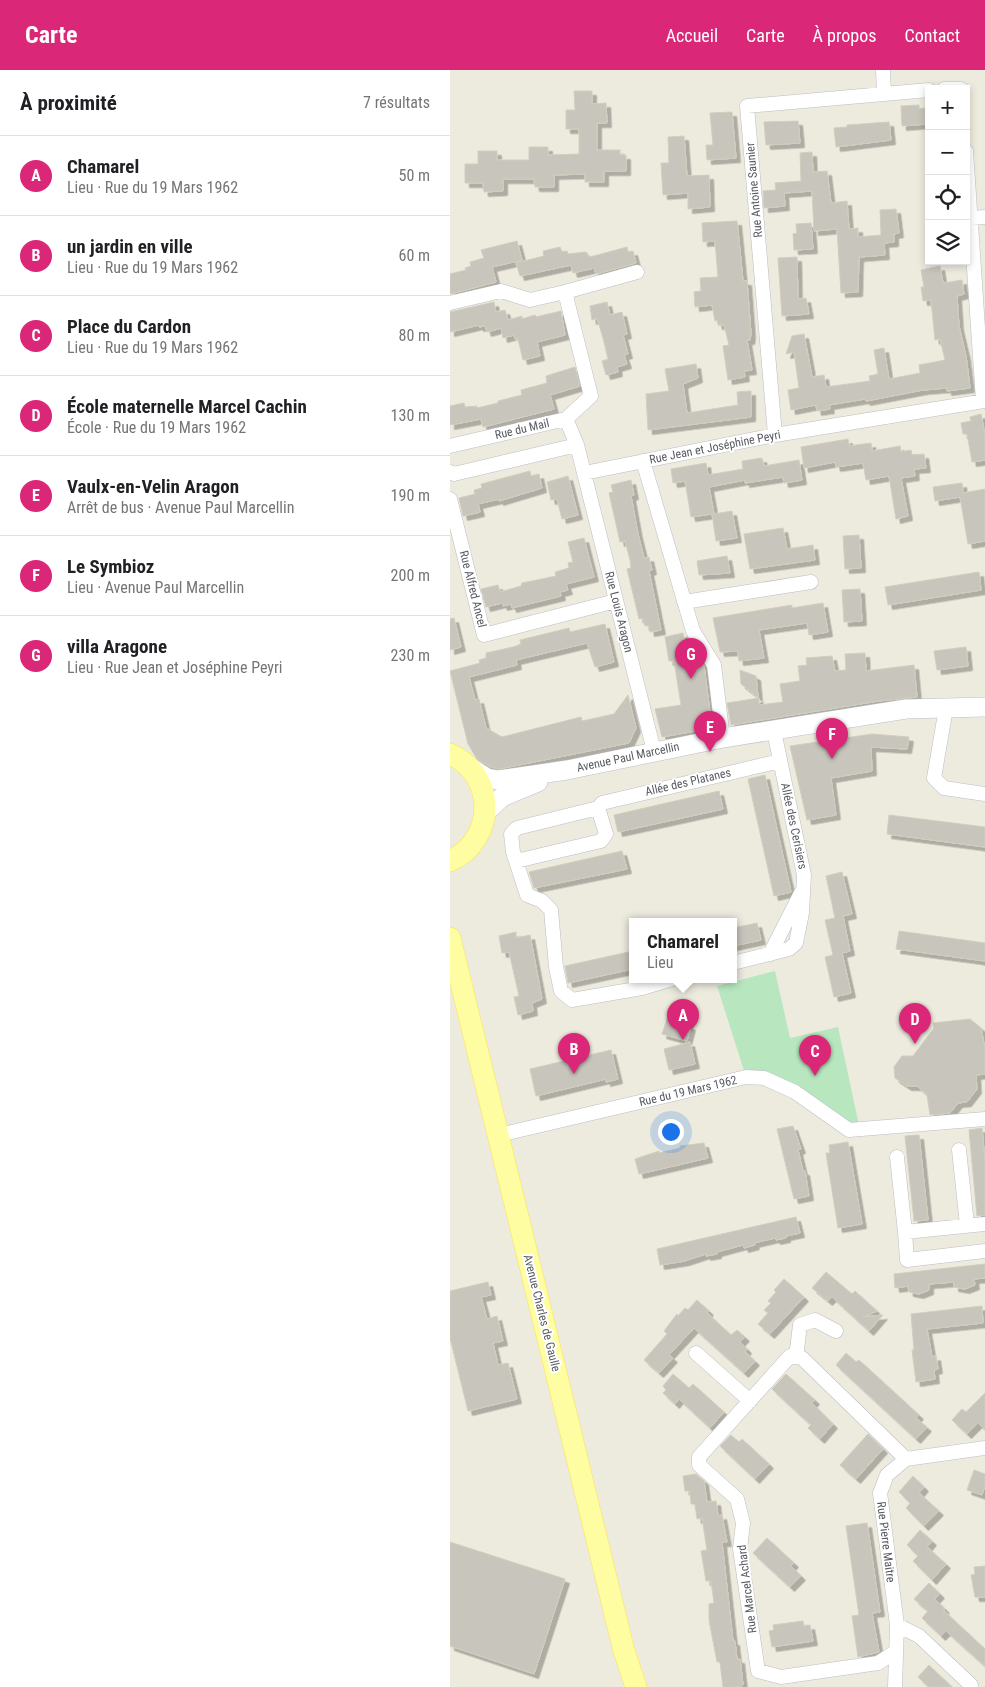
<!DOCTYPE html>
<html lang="fr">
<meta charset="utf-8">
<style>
body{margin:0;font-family:"Roboto Condensed",sans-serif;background:#f6f6f6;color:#202124}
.controls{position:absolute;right:15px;top:15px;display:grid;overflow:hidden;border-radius:0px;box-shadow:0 2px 8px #0003}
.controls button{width:45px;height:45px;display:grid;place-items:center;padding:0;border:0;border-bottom:1px solid #e0e0e0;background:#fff;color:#202124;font:25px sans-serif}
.you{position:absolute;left:220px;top:1061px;width:18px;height:18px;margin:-12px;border:4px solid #fff;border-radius:50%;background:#1a73e8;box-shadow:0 0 0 8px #1a73e833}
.badge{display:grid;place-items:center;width:32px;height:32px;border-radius:50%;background:#db2777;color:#fff;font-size:16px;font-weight:700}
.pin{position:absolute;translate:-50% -41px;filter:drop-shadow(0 1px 2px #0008)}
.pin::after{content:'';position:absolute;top:26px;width:18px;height:15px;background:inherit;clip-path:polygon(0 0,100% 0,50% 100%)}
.popup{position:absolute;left:179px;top:848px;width:108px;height:65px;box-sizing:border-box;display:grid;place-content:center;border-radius:0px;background:#fff;filter:drop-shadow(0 1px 4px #0005);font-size:16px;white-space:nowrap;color:#757577}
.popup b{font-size:19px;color:#202124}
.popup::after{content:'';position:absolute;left:50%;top:100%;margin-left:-10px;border:10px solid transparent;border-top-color:#fff}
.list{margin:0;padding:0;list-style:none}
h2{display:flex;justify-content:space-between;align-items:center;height:65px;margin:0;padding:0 20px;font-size:21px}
h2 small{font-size:16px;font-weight:400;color:#757577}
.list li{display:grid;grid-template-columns:32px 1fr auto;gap:15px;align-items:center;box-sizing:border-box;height:80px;padding:0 20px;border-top:1px solid #e0e0e0}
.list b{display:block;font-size:19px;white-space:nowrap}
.list p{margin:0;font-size:16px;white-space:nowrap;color:#757577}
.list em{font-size:16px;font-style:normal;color:#757577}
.icon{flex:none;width:28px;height:28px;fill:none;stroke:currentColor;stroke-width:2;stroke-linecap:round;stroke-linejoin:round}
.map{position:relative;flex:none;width:535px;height:1617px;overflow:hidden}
header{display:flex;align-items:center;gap:30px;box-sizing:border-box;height:70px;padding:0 25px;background:#db2777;color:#fff}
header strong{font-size:24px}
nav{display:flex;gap:28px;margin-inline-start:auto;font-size:18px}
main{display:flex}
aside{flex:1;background:#fff}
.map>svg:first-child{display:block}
.green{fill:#b8e7bf}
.building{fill:#c7c5bc;stroke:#d1cebd;filter:url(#shadow)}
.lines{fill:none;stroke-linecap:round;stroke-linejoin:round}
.street-casing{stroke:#bcbdc4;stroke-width:15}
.secondary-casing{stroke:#bcbec6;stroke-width:20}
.primary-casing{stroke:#fce348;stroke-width:22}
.street{stroke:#fff;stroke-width:14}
.secondary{stroke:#fff;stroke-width:19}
.primary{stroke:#fffda1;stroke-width:21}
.labels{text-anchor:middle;stroke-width:4;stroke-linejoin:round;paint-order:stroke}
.street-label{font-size:12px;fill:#585b61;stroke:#fff}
</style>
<header>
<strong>Carte</strong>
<nav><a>Accueil</a><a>Carte</a><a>À propos</a><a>Contact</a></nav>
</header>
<main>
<aside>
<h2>À proximité<small>7 résultats</small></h2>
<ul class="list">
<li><span class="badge">A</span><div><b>Chamarel</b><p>Lieu · Rue du 19 Mars 1962</p></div><em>50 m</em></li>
<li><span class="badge">B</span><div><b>un jardin en ville</b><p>Lieu · Rue du 19 Mars 1962</p></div><em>60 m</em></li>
<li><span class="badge">C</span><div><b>Place du Cardon</b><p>Lieu · Rue du 19 Mars 1962</p></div><em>80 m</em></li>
<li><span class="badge">D</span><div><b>École maternelle Marcel Cachin</b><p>École · Rue du 19 Mars 1962</p></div><em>130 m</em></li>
<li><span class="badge">E</span><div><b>Vaulx-en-Velin Aragon</b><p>Arrêt de bus · Avenue Paul Marcellin</p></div><em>190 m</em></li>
<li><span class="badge">F</span><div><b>Le Symbioz</b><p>Lieu · Avenue Paul Marcellin</p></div><em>200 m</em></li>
<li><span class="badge">G</span><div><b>villa Aragone</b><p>Lieu · Rue Jean et Joséphine Peyri</p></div><em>230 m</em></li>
</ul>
</aside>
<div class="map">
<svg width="535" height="1617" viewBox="0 0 535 1617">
<defs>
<filter id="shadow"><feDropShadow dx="4.5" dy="4.5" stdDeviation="0" flood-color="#0004"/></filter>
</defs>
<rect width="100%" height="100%" fill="#edebde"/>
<path class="green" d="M325,901L340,968L388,957L410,1060L345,1022L296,1007L267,916Z"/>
<path class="building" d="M124,21H142V34L156,33L157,53H147V80H170V85H176V101H154V112H135V104L104,105V117H85L84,109H53V121L34,122L33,113H15V94H28V81H47V90H79V77H98V85L129,84V59H116V40H125Z
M469,35V39L475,38L477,54L452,56L451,36Z
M282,42L286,88L257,90L256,75H263L260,43Z
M348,51L350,73L316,75L314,52Z
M439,52L441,70L386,77L384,58L397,57V55Z
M234,66L237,106L259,105L260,137L238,139V123L213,125L211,93H219L218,67Z
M362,82L363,102L377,101L381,133L397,131L399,159L408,158V167L431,165L430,140L446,139L449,163L444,164V172L434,173L435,185L409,187L408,222L391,223L387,159L364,161L362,121L334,123L335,136L314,138L313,121L326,120L325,113L351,111L350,83Z
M287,151L293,211H297L301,264L300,270H297L302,300L294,301L295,307L278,310L273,276L279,275L274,255H268L267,250L265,251L262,235L245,237L244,222L251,221L250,208L268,207L265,171L253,172L252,153Z
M361,153L363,179L344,180L343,164L347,163L346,154Z
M67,171L72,190L42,197L46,212L0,224V204L16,200L15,198L21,196L20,192L34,188L31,180Z
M110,177L112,182L117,181L118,184L136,182L140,187L177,177L178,182L183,181L186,193L146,204L144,198L123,203L121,195L70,206L66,193L94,186L93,181Z
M347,187L348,229L356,228L359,244L332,246L328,188Z
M490,196L493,213L512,210L514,224L507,226L509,256L516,286L520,318L497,321V318L473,320L416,331L415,329L379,335L380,339L367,341L366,335L341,340L338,320L349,318L344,282L336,284L342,266L354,264L362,307L374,305L376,317L420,311L419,306L428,304L424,280L434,278L439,309L470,303L469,295L495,290L490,269L485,270L481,230L473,231L471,217H474L471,200Z
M44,232L46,242L55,240L58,250L72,246V249L85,245L86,247L111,241L115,265L87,272L90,286L73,290L68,269H65L64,265L53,268L51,258L37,262L35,256L29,257V255L0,262V242Z
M157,232L160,245L172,242L177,264L173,265L178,284L174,285L177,294L167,297L168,302L156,305L152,291L158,289L153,268L147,248L142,250L140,236Z
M246,294L248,308L233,314L237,343L288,335L287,322L301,321V347L198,360L196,324L219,321L215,299Z
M125,297L130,316L100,325L104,339L33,357L31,349L0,355V336L14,333L15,337L27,336V338L48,333V331L72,325L71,320L97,313L96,306Z
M531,344L535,365V390L522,392L517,364H513L511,353L521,351L520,347Z
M398,369L399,376L421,373L422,381L450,376L451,382L461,380L462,385L474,384L476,398L464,399L465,406L451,408L458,446L446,449L439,406L416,410L413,393L386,397L385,392L354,398L351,377Z
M312,388L314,396L349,390L352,410L334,413L333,407L295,413V410L259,417L264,444L282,441L287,468L266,471L262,444L241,447L235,411L223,413L221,399L256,393L258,405L293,399L292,391Z
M80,401L81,406L89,404L92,418L49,431V429L28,434L30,442L13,446L9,428L25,424L24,420L32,418L31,414Z
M118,406L128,445L112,449L107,429L101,430L97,412Z
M181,410L184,425L181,426L188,464L194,488L199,487L202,500L199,501L211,560L200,562L199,555L195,556L193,548L189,549L177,499L181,498L180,490L175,471L170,472L159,423L163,422L161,415Z
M512,413L513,423L535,419V471L518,474L510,427L485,431L483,417Z
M333,458L337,479L363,475L365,490L300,499L294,464Z
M409,465L411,498L395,499L393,466Z
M134,468L144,507L116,514L118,520L110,522L111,526L62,538L61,534L53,536L52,533L36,537L31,519L48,515L50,522L71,516L72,513L106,506L105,502L119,498L118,493L123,492L118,472Z
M277,486L280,503L249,505L247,491Z
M529,502L531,520L438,535L435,517Z
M410,519L412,551L394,552L392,520Z
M373,533L378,562L359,565L357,553L309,560L314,588L289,591L288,581L270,582L263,548L342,535V538Z
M4,548L11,577L0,580V549Z
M155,554L164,592L145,597L137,573L66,590L67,595L19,607L25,630L29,629L36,658L52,667L131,647L132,651L164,644L178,625L186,658L179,673L49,699L41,697L27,689L18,674L0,601L30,593L29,590L36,588V583L63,577L71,574L70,570L119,558L120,562Z
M233,563L235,574H241L254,596L262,658L212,667L205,639L231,635L224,591H219L215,567Z
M516,577L518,596L487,600L484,581Z
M415,583L416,601L464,595L467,627L428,631L281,655L277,633L309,628V635L333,632L330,614L350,611L348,596L357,595L356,588L382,586L385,601L396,600L395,584Z
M290,600L306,606L308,627L291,614Z
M422,664L459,667L457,679L421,677L422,701L381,708L386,745L357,750L340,676Z
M315,705L341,822L324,826L298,709Z
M269,721L273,739L168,762L164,745Z
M439,745L535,757V777L437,764Z
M172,781L177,799L84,818L79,802Z
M392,802L402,844L393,846L400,881L392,883L401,923L384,927L375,887L383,885L375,850L385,848L376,806Z
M307,853L311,870L283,876V858Z
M449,861L535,873V891L446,879Z
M66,862V868L80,865L92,929L82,933L83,941L68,945L64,927L69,926L59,882L52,883L49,866Z
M183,881V899L118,913L115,896Z
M219,943L239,949L238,955L241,956L237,971L212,964Z
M520,949L531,958L535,979V1004L526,1005L527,1019L517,1032L508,1033L500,1043L480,1045L477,1025L467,1016H457L445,1008L444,997L452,986H463L484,958L483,953Z
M240,972L245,994L219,1000L214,979Z
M161,980L168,1009L156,1012V1009L86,1026L80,999Z
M343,1056L351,1079L348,1080L353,1101H355L359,1126L344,1129L327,1059Z
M532,1058L535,1092V1145L527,1146L519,1060Z
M469,1065L478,1150L464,1151L455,1066Z
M398,1072L412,1154L388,1158L376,1083H380L379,1075Z
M254,1073L258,1088L189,1104L185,1089L209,1081V1083L230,1078V1076Z
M346,1147L350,1163L336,1166V1168L326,1170L325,1168L304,1173L305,1175L294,1178L293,1175L267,1182V1184L256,1186V1184L235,1191L210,1195L207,1179Z
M535,1194V1208L524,1209L525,1215L515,1219L504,1217V1212L479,1214V1220L469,1224L459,1222L458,1216L445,1218L444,1204Z
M376,1202L402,1224L405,1221L427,1241L413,1247L433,1245L419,1261L382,1227L378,1231L362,1218Z
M334,1209L354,1227L320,1264L308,1254L318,1243L314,1240L321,1233L318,1231L326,1222L324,1220Z
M38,1212L41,1225L31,1227L37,1249L47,1246L53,1271L43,1273L48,1295L58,1293L67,1329L18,1341L0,1268V1221Z
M247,1230L259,1241L257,1243L281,1265L287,1260L295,1267L290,1272L297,1279L295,1282L305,1291L294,1303L244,1258L219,1285L223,1288L209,1303L194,1290L217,1264L214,1261L227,1244L228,1246L235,1238L238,1240Z
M532,1236L533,1253L477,1259L482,1287L486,1286L488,1299L484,1300L485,1309L466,1312L462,1280H464L461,1244Z
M396,1283L406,1292L409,1290L469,1345L466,1348L477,1357L466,1369L386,1295Z
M223,1304L239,1318L243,1314L274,1342L260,1358L229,1329L225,1334L213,1323L216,1320L213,1316Z
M336,1304L365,1330L362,1333L383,1354L370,1369L358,1358L361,1355L322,1319Z
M535,1323V1360L528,1353L517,1364L502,1350L512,1339L516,1342Z
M418,1364L433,1379L406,1409L390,1395Z
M281,1365L289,1372L292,1369L319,1394L305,1409L270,1376Z
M524,1400L535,1404V1416L532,1425L517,1420Z
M246,1404L254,1411L257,1432L266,1431L268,1446L272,1445L277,1472H272L283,1571H285L287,1589H290L293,1615L291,1617H273L270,1592H267L259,1550V1534L264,1533L261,1511H256L251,1481L257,1480L252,1448L247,1449L245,1434H241L240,1421H235L233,1406Z
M463,1406L474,1417L469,1423L489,1441L474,1456L456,1438L460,1433L449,1422Z
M417,1453L430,1542L422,1543L429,1582L408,1587L402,1546L409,1545L396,1456Z
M470,1460L482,1471L477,1477L496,1494L482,1510L463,1491L468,1486L457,1475Z
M317,1468L344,1493L341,1496L351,1506L340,1517L303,1483Z
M0,1472L115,1509L84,1604L0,1576Z
M535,1496V1527H525L521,1505L525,1504L524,1497Z
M479,1513L490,1524L485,1529L495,1539L493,1540L535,1579V1596L496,1561L491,1566L472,1548L478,1541L464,1529Z
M353,1551L354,1556L360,1555L363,1571L322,1577L319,1561L324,1560L323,1555Z
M479,1595L485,1601L502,1617H479L468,1607Z"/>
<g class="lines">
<g class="street-casing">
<path id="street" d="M433,0L434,23
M494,19H511
M516,81L533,331
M522,148L535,147
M115,222L187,202
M0,233L51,221L80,230L115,222L141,326L116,349L0,376
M116,349L127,375L134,403L325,365L535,331
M325,365L297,36L479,20
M193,391L243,561L264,595L273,668
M0,402L4,404L127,375
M134,403L204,681
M0,429L34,565L166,531
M234,532L361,512
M496,638L484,708L494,718L535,724
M66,791L151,771L156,764L148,738
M320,884L351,823
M283,893L339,879L346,873L352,843L354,805L324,661
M222,909L192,918L122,930L111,921L106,897L101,840L92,831L77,825L63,782L61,764L67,758L148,738L152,733L330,691
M49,1065L296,1007L314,1008L345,1022L399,1060L535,1049
M509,1080L517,1155
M447,1087L455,1162
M535,1154L455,1162L457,1190L535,1181
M246,1283L300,1331
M346,1287L350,1255L365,1250L386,1261
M447,1555L469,1566L521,1615
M445,1582L428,1593L331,1607L308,1601L290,1479L293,1453L287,1429L249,1395V1387L340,1286L352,1288L456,1389
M445,1617L447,1555L430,1423L437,1405L456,1389L535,1378"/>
</g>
<g class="secondary-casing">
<path id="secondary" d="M18,696L37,708L48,710L117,700L273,668L456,639L535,637
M35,743L52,727L88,712"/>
</g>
<g class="primary-casing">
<path id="primary" d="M0,684C47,705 46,770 0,791
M0,868L174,1581L186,1617"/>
</g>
<use href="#street" class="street"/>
<use href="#secondary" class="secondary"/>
<use href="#primary" class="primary"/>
</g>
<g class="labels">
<g class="street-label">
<text transform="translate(304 120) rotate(-95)" y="4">Rue Antoine Saunier</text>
<text transform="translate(72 359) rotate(-13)" y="4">Rue du Mail</text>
<text transform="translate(265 377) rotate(-11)" y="4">Rue Jean et Joséphine Peyri</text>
<text transform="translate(23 519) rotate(76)" y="4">Rue Alfred Ancel</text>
<text transform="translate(169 542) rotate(76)" y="4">Rue Louis Aragon</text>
<text transform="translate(178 687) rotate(-12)" y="4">Avenue Paul Marcellin</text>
<text transform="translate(238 712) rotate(-13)" y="4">Allée des Platanes</text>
<text transform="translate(344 756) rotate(78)" y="4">Allée des Cerisiers</text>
<text transform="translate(238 1021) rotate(-13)" y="4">Rue du 19 Mars 1962</text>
<text transform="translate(92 1243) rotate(76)" y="4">Avenue Charles de Gaulle</text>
<text transform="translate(436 1472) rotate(83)" y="4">Rue Pierre Maitre</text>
<text transform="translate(297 1519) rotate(-97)" y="4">Rue Marcel Achard</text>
</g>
</g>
</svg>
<div class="controls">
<button>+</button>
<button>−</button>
<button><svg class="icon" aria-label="locate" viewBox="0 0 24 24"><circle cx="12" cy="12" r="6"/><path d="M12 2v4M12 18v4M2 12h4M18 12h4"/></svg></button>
<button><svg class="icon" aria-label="layers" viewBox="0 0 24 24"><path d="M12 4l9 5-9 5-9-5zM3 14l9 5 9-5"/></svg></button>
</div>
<div class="you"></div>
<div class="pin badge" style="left:233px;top:970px">A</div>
<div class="popup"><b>Chamarel</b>Lieu</div>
<div class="pin badge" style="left:124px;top:1004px">B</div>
<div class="pin badge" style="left:365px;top:1006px">C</div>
<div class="pin badge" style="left:465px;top:974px">D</div>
<div class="pin badge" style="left:260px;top:682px">E</div>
<div class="pin badge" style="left:382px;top:689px">F</div>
<div class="pin badge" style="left:241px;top:609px">G</div>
</div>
</main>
